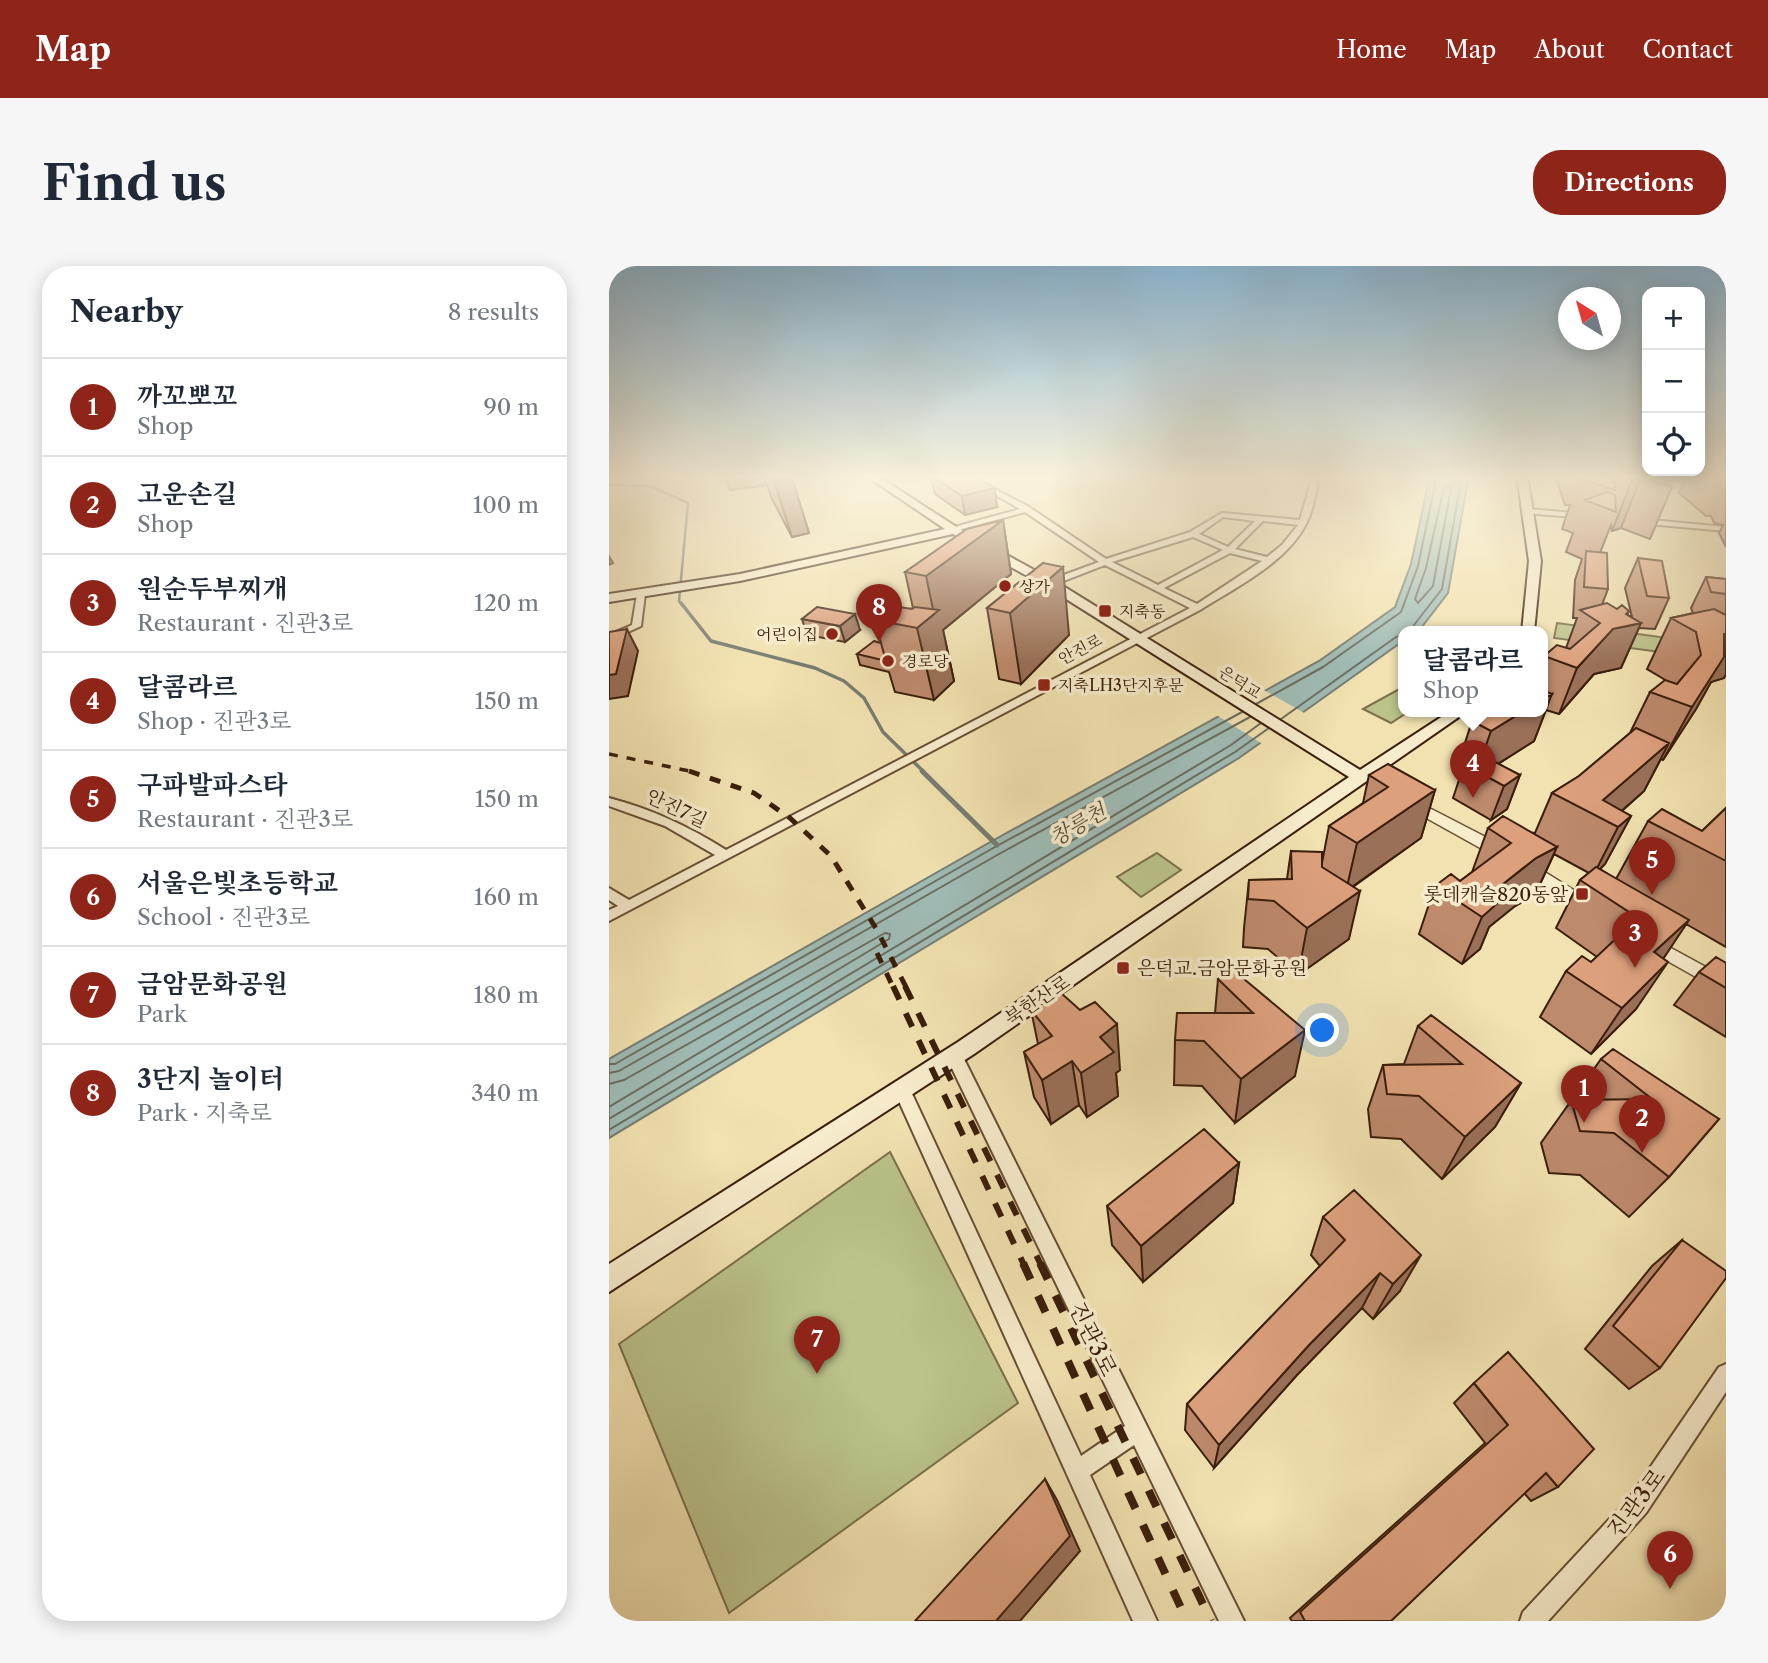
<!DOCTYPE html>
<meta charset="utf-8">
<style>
body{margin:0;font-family:"Libre Caslon Text","Noto Serif KR",serif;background:#f6f6f7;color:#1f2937}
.controls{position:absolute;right:21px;top:21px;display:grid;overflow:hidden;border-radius:14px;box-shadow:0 4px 18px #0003}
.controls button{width:63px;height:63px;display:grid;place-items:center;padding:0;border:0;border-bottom:2px solid #e0e1e3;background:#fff;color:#1f2937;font:35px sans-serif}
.compass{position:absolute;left:949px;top:21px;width:63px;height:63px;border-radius:50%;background:#fff;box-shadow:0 4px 18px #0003;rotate:323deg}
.you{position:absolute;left:714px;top:765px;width:24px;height:24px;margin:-18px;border:5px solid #fff;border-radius:50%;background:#1a73e8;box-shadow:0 0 0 10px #1a73e833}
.badge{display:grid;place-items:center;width:46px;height:46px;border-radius:50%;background:#8f2418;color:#fff;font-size:23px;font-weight:700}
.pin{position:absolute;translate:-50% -58px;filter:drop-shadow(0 2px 4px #0008)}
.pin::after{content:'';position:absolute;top:37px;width:24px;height:21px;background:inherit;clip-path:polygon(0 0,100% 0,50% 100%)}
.popup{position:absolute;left:789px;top:360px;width:150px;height:91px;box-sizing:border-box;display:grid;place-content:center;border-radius:14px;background:#fff;filter:drop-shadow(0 2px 5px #0005);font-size:23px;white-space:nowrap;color:#747a83}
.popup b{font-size:26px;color:#1f2937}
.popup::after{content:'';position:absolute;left:50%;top:100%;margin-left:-14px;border:14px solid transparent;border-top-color:#fff}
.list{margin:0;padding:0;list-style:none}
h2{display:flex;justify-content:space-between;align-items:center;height:91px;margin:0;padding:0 28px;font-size:30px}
h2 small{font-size:23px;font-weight:400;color:#747a83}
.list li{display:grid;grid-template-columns:46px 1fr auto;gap:21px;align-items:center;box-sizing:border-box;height:98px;padding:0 28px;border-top:2px solid #e0e1e3}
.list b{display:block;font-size:26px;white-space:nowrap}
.list p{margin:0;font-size:23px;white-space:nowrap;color:#747a83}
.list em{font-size:23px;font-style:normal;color:#747a83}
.icon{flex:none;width:38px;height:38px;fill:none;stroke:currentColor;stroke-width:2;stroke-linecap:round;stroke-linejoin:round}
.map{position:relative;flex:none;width:1117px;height:1355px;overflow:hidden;border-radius:28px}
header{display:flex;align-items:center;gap:42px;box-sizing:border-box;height:98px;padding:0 35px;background:#8f2418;color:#fff}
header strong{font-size:33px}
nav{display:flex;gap:38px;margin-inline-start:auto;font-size:24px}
.intro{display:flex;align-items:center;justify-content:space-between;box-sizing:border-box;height:168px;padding:0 42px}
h1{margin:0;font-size:49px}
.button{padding:18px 32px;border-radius:28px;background:#8f2418;color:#fff;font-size:24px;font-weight:700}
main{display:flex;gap:42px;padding:0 42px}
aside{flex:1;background:#fff;border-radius:28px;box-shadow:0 4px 18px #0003}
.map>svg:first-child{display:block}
.green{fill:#bbc38b;stroke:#7a704b;stroke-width:2}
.water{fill:#9fbcb6;stroke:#777d72;stroke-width:2}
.pier{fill:#f2e2b1}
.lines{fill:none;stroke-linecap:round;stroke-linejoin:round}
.shore{stroke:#6c6d60;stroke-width:2}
.stream-far2{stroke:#777d72;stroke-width:2.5}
.stream-far1{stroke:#777d72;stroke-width:3.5}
.stream{stroke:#777d72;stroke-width:5}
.minor-casing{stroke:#684f34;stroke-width:4}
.tertiary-casing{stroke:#684f34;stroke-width:3}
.secondary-casing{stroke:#3a1e0b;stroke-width:4}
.minor{fill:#f7eccc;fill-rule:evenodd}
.tertiary{fill:#f7eccc;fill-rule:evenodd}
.secondary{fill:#f7eccc;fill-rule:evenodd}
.rail-far3{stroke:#3a1e0b;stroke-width:3.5;stroke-dasharray:9 9;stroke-linecap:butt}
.rail-far2{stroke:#3a1e0b;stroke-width:5;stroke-dasharray:11 11;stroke-linecap:butt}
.rail-far1{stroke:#3a1e0b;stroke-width:6;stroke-dasharray:15 15;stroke-linecap:butt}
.rail{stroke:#3a1e0b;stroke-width:8;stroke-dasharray:18 18;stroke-linecap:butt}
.wall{fill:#bd8a6c;stroke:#3a1e0b;stroke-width:2}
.shaded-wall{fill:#9a7058;stroke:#3a1e0b;stroke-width:2}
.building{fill:#dca07d;stroke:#3a1e0b;stroke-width:2}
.poi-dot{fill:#8f2418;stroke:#f7eccc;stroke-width:2.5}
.labels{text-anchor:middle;stroke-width:7;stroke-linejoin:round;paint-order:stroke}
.far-poi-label{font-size:16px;fill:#3a1e0b;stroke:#f7eccc;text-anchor:start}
.far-street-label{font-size:16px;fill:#3a1e0b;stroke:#f7eccc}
.street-label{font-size:19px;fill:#3a1e0b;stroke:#f7eccc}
.poi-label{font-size:19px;fill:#3a1e0b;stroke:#f7eccc;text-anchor:end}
.water-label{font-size:21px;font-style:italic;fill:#584d3e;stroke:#f7eccc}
.near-street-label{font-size:23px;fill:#3a1e0b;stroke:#f7eccc}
</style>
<header>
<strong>Map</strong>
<nav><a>Home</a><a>Map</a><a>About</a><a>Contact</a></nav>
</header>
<div class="intro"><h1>Find us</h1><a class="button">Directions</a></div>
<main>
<aside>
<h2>Nearby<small>8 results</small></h2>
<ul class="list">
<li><span class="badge">1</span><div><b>까꼬뽀꼬</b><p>Shop</p></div><em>90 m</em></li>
<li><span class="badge">2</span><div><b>고운손길</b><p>Shop</p></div><em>100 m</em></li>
<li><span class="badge">3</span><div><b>원순두부찌개</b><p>Restaurant · 진관3로</p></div><em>120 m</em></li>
<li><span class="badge">4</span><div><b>달콤라르</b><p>Shop · 진관3로</p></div><em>150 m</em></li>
<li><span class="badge">5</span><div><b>구파발파스타</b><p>Restaurant · 진관3로</p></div><em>150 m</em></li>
<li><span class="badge">6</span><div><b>서울은빛초등학교</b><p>School · 진관3로</p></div><em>160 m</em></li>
<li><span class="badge">7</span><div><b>금암문화공원</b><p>Park</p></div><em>180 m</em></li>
<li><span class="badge">8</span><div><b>3단지 놀이터</b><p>Park · 지축로</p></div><em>340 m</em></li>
</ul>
</aside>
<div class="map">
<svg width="1117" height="1355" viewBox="0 0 1117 1355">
<rect width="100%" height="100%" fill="#f2e2b1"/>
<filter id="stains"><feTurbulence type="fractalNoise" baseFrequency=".00286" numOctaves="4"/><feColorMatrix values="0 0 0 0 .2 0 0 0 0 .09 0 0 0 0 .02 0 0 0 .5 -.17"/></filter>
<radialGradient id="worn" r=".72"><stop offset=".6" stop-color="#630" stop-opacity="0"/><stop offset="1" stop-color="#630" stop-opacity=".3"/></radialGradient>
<path class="green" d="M948,357L1117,380L1074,389L945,372Z
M794,421V446H799L782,457L754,443Z
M548,587L572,604L532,631L508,611Z
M281,886L409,1137L120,1347L10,1078Z"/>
<path class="water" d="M821,209H860L839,327L812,362L806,366H794V375L630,492L0,872V793L383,575L710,395L786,341L802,298Z"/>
<path class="pier" d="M653,423L697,448L655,479L606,448Z"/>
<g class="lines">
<path class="shore" d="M840,219L842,223L824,320L809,337L806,333L817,302L835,221Z
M803,366L805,359L833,323L853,209
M647,438L714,401L792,346L809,300L828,209
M672,453L787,371L794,369
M0,798H6L386,581L633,446
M0,807L10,805L390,588L641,451
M0,818L15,814L276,667L281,668L280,673L0,841
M0,853L622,479L652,457
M0,864L626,486L660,462"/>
<path class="stream-far2" d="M0,219L41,220L79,237L70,335L73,339"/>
<path class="stream-far1" d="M72,337L102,375L206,402L235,415L255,432L274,466L315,506"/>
<path class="stream" d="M313,505L388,579"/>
<g class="minor-casing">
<path id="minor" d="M351,209H359L420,241L497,293L581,266L613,247L691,254L704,209H710C707,224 705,242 698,256C679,296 627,321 591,344L0,655V644L9,640L0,634V622L20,634L106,589L56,560L0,540V532C43,543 79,560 117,584L581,342L496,299L442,320H436V316L490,296L416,246L342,266V262L411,243ZM614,251L646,255L619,281L590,268ZM654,255L689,259L673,279L658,291L626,283ZM584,271L614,284L549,319L503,296ZM621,287L653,295L588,338L555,322Z
M919,243L976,248L980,250L976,252L916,247V243Z
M1031,253L1117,261V265L1028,257L1027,255Z
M32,325L36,328L32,360L0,375V369L23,359L28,328Z
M345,783L351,785L635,1355H610L525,1179L481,1209L548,1355H524L284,822L286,817L292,815L298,817L472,1190L516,1160L337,790L339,785Z
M1117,1098V1126L1037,1247L939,1355H911L914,1346L1021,1231L1110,1101Z"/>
</g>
<g class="tertiary-casing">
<path id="tertiary" d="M799,531L894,580L987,638L989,642L987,646H975L882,588L794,539L792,536L794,533Z
M1038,669L1117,712V728L1032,680L1029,675L1032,670Z"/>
</g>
<g class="secondary-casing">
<path id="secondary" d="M256,209H267L349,262L454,320L751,504L840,446H857L365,788L0,1026V998L349,776L740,511L446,326L344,268L131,315L0,336V328L131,308L336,263Z
M908,209H918L932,295L925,366H913L920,295Z"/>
</g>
<use href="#minor" class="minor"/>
<use href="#tertiary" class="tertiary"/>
<use href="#secondary" class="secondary"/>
<path class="rail-far3" d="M0,488L85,506"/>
<path class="rail-far2" d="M80,505L145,527L181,552L222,590L268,664L297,721
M268,687L284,721"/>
<path class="rail-far1" d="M284,720L415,999
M296,720L432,999"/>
<path class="rail" d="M414,997L578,1355
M431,997L602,1355"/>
</g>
<path class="wall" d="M115,209H180L183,212L200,267L183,271L163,233L158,219L121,224Z
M946,209H1048L1063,221L1041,273L1012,262L1003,265L1002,259L991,287L999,323L993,339L1023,351L1016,322L1029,292L1060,332L1046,363L1030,362L1012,402L985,408L950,448L937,444L925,475L889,498L911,509L898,543L882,554L844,532L853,505L848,502L863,455L934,446V392L935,390L957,382L968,352H964L966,314L973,293L957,286L964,267L953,263L961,239H956Z
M1078,209H1117V281L1110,267L1114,259L1105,257L1102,250H1097L1070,227Z
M322,210L388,241L356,249L326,228Z
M394,254L402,308L334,364L345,415L325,434L286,426L280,406L251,399L248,388L272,377L266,354L304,342L296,306Z
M434,297L460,369L412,418L390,413L378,342Z
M1097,311L1117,313V408L1115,412L1102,416L1087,443L1054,494L1052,493L1035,525L1013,545L1022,550L996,598L991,603L1007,613L1039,555L1093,565L1117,542V681L1077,658L1054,693L1027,743L982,788L931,751L957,705L982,696L988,691L947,662L971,614L980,607L945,588L926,629L906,640L880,661L871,683L853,698L810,668L826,620L851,615L863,606L879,562L926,567L943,527L970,510L1021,467L1041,426L1058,415L1038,403L1062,352L1084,347L1082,342Z
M193,353L251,364L236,376L198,369Z
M760,509L826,524L812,572L744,621L740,673L689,709L659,683L634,681L635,662L640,614L678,613L682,585L713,597L720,560L754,537Z
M1117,697V771L1065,739L1090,706Z
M623,703L686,810L626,857L593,820L565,819L566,774L606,747L609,713Z
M422,744H471L511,804L507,807L509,830L478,851L470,839L442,858L425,831L415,786L429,778Z
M809,760L912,817L886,861L833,913L792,873L762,871L759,843L774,799L795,798Z
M992,793L1110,853L1060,911L1020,951L971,909L940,907L932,877Z
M630,897L624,937L534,1016L503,979L498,940Z
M714,951L791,1025L764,1053L753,1042L688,1109L605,1202L576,1164L578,1138L711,1000L702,989Z
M1073,974L1051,1102L1020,1123L976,1083L1043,1000Z
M865,1117L949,1221L922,1235L915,1227L782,1355H683L681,1352L876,1177L845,1137Z"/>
<path class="shaded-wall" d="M115,209H154L158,219L121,224Z
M1032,211L1012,262L1003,265L1023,214Z
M183,212L200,267L183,271L165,215Z
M386,222L388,241L356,249L353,230Z
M394,254L402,308L334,364L345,415L325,434L308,362L325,348L317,310Z
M0,290L4,297L0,299Z
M454,301L460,369L412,418L401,347Z
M1020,345L1013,361L1032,357L1012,402L985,408L950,448L968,402Z
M246,348L251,364L236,376L231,360Z
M18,363L29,385L19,430L0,433V409Z
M1115,368H1117V408L1115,412L1102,416L1087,443L1054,494L1083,441Z
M943,428L925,475L873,508L868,505L882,465L913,446H934V433Z
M1060,477L1035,525L1000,556L994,534Z
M911,509L898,543L882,554L895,520Z
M826,524L812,572L737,625L748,577Z
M1022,550L996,598L984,610L1009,561Z
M948,581L926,629L906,640L880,661L871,683L853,698L873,651L880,629L927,592Z
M751,625L740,673L689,709L698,662Z
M1080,654L1048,702L1045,686Z
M1059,696L1027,743L982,788L1013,742Z
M508,758L511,804L507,807L509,830L478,851L472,807L491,771Z
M696,764L686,810L626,857L632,813Z
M463,795L470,839L442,858L433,814Z
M912,817L886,861L833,913L856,871Z
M630,897L624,937L534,1016L532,980Z
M812,989L791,1025L764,1053L784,1018Z
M771,1007L753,1042L688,1109L605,1202L610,1179L700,1079Z
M436,1213L448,1234L471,1285L411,1355H387Z"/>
<path class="building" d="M162,209H180L183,212L165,215Z
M326,209H363L386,222L353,230L322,210Z
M979,209H1005L1006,224L971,212Z
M1022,209H1057L1063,221L1032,211L1023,214Z
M998,226L1006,229L1007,246L976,234Z
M394,254L317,310L296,306L358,263Z
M977,285L998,287L999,323L975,321Z
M1029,292L1053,295L1060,332L1038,330Z
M434,297L454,301L401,347L378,342Z
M1097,311L1117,313V328L1102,326Z
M998,337L1008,343L1013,339L1020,345L1017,348L1032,357L1004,363L968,402L935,390L948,379L961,383L991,357L971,344Z
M284,340L303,343L306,341L330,344L308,362L266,354Z
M208,341L246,348L231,360L193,353Z
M1105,343L1117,349V368H1115V391L1083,441L1041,426L1056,414L1068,418L1092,389L1087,366L1062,352Z
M18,363L7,408L0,409V366Z
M265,375L272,377L277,395L248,388Z
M934,424L943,428L934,433Z
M879,446H913L882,465L863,455Z
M1027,462L1060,477L994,534L1022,550L1009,561L943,527L970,510Z
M871,488L911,509L895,520L855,498Z
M779,498L826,524L748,577L720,560L779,521L760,509Z
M1117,542V595L1039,555L1053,543L1093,565Z
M894,550L948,581L927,592L880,629L891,635L873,651L826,620L842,608L851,615L902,577L879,562Z
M682,585L713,586V601L751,625L698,662L665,635L639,633L640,614L683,613Z
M987,601L1080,654L1045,686L1059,696L1013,742L957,705L973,690L982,696L1029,652L971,614Z
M1107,691L1117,697V722L1090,706Z
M623,703L696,764L632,813L595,775L566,774L568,747H644L609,713Z
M452,727L471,744L486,736L508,758L491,771L505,786L472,807L463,795L433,814L415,786L443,770L422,744Z
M822,749L912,817L856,871L810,830L778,828L774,799L853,798L809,760Z
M1004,783L1110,853L1060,911L1005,867L971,865L962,834L1043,833L992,793Z
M595,863L630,897L532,980L498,940Z
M745,924L812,989L784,1018L771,1007L700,1079L610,1179L578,1138L736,974L714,951Z
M1073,974L1117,1005V1012L1051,1102L1004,1060Z
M899,1086L985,1183L949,1221L937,1207L782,1355H696L691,1346L899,1159L865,1117Z
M436,1213L461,1270L387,1355H306Z"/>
<linearGradient id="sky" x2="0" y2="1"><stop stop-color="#8bb7d4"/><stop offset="0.53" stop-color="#f9f2dc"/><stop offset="1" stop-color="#f9f2dc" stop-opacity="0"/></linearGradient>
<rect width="1117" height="398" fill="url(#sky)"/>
<g class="poi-dot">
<circle cx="396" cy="320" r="7"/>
<rect x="489" y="338" width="14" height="14" rx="3.5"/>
<circle cx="223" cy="368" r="7"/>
<circle cx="279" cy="395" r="7"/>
<rect x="428" y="412" width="14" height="14" rx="3.5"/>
<rect x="966" y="621" width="14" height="14" rx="3.5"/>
<rect x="507" y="695" width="14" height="14" rx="3.5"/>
</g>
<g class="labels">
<g class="far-poi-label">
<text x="410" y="326">상가</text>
<text x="510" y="351">지축동</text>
<text x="209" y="374" text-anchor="end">어린이집</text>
<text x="293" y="401">경로당</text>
<text x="449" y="425">지축LH3단지후문</text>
</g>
<g class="far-street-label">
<text transform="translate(471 383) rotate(-28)" y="6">안진로</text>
<text transform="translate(631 416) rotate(32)" y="6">은덕교</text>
</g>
<g class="street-label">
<text transform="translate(68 542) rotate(25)" y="7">안진7길</text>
<text transform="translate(428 734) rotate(-34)" y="7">북한산로</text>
</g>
<g class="poi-label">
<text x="959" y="635">롯데캐슬820동앞</text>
<text x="528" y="709" text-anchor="start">은덕교.금암문화공원</text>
</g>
<g class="water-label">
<text transform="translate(469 559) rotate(-30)" y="7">창릉천</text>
</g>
<g class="near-street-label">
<text transform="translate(484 1073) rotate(64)" y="8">진관3로</text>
<text transform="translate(1027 1237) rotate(-53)" y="8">진관3로</text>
</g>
</g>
<rect width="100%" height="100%" filter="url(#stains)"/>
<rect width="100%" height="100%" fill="url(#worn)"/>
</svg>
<div class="controls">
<button>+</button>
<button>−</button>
<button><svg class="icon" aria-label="locate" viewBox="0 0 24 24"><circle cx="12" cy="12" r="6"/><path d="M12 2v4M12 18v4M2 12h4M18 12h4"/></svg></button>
</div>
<svg class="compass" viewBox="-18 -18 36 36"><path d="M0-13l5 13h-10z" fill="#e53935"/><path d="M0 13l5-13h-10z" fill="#747a83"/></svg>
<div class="you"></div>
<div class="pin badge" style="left:975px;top:857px">1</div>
<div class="pin badge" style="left:1033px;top:887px">2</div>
<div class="pin badge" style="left:1026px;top:702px">3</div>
<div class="pin badge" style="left:864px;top:532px">4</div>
<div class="popup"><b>달콤라르</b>Shop</div>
<div class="pin badge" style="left:1043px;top:629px">5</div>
<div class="pin badge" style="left:1061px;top:1323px">6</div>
<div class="pin badge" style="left:208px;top:1108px">7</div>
<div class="pin badge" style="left:270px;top:376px">8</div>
</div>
</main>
